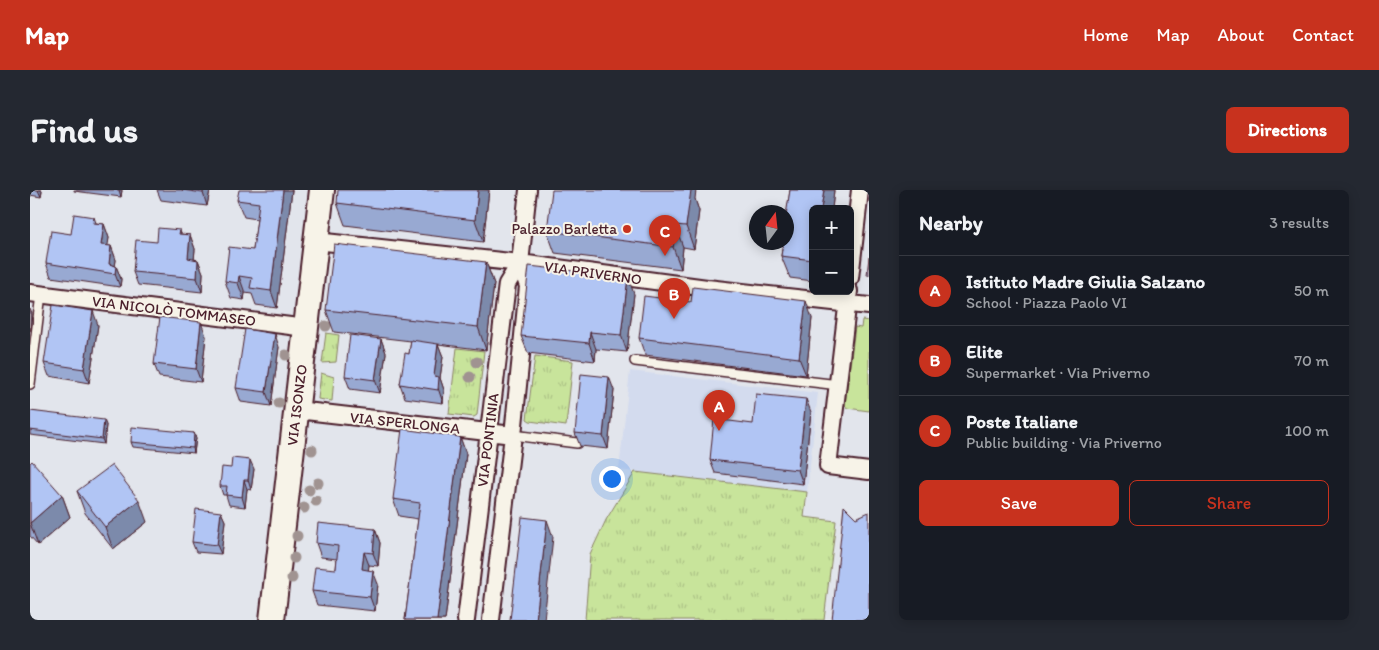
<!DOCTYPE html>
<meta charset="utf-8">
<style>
body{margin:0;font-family:Itim,sans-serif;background:#242831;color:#f1f3f6}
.controls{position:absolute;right:15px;top:15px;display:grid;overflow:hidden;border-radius:8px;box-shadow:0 2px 12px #0003}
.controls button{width:45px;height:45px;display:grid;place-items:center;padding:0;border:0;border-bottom:1px solid #363941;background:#171b24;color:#f1f3f6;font:25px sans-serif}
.compass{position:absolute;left:719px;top:15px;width:45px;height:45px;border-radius:50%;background:#171b24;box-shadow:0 2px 12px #0003;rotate:15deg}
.you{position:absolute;left:581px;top:288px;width:18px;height:18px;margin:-12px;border:4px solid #fff;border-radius:50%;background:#1a73e8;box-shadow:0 0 0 8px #1a73e833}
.badge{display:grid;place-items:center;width:32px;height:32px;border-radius:50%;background:#c8321e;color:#fff;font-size:16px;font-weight:700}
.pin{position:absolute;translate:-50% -41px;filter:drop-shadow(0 1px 2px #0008)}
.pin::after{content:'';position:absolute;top:26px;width:18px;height:15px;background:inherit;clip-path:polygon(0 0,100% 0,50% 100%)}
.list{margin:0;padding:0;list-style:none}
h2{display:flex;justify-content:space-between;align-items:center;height:65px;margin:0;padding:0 20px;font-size:21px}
h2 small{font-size:16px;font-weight:400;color:#9ea1a6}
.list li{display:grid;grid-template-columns:32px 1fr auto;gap:15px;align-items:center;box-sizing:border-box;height:70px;padding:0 20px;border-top:1px solid #363941}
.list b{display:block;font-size:19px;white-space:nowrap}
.list p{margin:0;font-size:16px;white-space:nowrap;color:#9ea1a6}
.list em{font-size:16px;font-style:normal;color:#9ea1a6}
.actions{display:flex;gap:10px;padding:15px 20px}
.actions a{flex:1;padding:11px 0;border:1px solid #c8321e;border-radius:8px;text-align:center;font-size:18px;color:#c8321e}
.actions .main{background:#c8321e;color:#fff}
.map{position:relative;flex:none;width:839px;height:430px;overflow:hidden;border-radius:8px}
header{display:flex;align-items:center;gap:30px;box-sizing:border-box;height:70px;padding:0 25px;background:#c8321e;color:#fff}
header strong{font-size:24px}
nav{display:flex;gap:28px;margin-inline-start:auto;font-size:18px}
.intro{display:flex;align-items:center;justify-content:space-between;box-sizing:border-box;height:120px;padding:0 30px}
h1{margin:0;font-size:35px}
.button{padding:12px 22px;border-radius:8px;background:#c8321e;color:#fff;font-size:18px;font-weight:700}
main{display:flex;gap:30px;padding:0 30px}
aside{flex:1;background:#171b24;border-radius:8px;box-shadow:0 2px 12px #0003}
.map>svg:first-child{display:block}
.built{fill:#d3dbee}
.grass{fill:url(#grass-tufts);stroke:#898263}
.park{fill:#c8e49b;stroke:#898263}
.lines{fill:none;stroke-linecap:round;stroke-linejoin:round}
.service-casing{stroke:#4a1f2b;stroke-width:12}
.minor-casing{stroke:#4a1f2b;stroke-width:20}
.secondary-casing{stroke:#4a1f2b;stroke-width:28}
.service{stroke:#f7f3e8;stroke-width:9}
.minor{stroke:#f7f3e8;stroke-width:16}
.secondary{stroke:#f7f3e8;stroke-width:24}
.tree{fill:#a09391}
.wall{fill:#98a9d2;stroke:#4a1f2b}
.shaded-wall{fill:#7c8aab;stroke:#4a1f2b}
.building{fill:#b1c5f4;stroke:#4a1f2b}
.poi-dot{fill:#c8321e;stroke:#f7f3e8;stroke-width:2}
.labels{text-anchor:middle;stroke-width:4;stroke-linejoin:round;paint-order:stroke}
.poi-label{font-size:15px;fill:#4a1f2b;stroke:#f7f3e8;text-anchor:end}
.street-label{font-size:15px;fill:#4a1f2b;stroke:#f7f3e8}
</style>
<header>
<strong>Map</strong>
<nav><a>Home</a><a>Map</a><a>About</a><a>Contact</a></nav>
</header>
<div class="intro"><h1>Find us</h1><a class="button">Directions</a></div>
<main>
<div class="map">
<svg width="839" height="430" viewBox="0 0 839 430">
<defs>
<pattern id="grass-tufts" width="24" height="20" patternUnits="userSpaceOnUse" patternTransform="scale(1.25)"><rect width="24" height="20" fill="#c8e49b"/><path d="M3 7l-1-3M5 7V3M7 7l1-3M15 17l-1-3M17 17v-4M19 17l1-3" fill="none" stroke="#adc386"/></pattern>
</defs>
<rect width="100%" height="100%" fill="#e2e5ec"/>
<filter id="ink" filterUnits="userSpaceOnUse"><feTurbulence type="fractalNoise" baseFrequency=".02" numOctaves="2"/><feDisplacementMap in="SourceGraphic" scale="10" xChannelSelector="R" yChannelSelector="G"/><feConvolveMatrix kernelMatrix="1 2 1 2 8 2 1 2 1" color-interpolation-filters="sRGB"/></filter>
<g filter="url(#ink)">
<path class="built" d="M600,181L788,203L777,302L589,280Z"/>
<path class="grass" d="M296,143L309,145L306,172L292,173Z
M427,158L454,161L447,225L444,227L419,224Z
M505,166L543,171L536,236L500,231L497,229Z
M291,183L304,187L302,211L288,209Z
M605,282L777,302L774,327L806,331L794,430H555L560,364L576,330Z"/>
<path class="park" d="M832,130L839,131V221L817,218L815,215L825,137L831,138Z"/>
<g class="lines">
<g class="service-casing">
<path id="service" d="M605,171L809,195
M0,194L11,104
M483,245L547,253"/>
</g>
<g class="minor-casing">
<path id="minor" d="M286,51L490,73L677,98L839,116
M820,88L830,0
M819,101L798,276L839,281
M0,103L276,138
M267,220L483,245
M436,430L477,94L490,73L498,0
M461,430L483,245L498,96L490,73"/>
</g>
<g class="secondary-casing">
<path id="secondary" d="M242,430L292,0"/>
</g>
<use href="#service" class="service"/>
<use href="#minor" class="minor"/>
<use href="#secondary" class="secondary"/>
</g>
<g class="tree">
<circle cx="296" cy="136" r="5.5"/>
<circle cx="256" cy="165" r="5.5"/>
<circle cx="447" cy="172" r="5.5"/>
<circle cx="440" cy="187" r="5.5"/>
<circle cx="249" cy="213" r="5.5"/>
<circle cx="282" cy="260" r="5.5"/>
<circle cx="288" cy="293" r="5.5"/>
<circle cx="279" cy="300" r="5.5"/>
<circle cx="286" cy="311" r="5.5"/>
<circle cx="274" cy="318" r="5.5"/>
<circle cx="267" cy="346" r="5.5"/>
<circle cx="264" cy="368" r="5.5"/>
<circle cx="262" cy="388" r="5.5"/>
</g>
<path class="wall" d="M0,0H12L11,7L0,5Z
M44,0H92L91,7L44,1Z
M127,0H180L177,16L131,10Z
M262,0L247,118L226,115L222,104L215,103L214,110L201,108L195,91L223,60L227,29L214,27L207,10Z
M459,0L453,52L315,35L307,13Z
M760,0H804L802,19H783V91L760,88L751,66Z
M665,9L669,21L664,59L653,57L651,79L525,63L517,41Z
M64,27L66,33L74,34L79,48L77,56H81L86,70L85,76H86L91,89L90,97L21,87L16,73L41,44Z
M150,40L151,44L160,45L165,59L164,69L168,70L173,83L172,102L108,95L103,82L127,52Z
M456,72L464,94L456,160L408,154L413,167L410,188L414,200L413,213L375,208L370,194L379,164L381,151L304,142L296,120Z
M604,104L597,162L566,159L565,171L498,163L491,146Z
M661,112L782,128L776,185L615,165L609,148Z
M68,135L59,193L19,186L14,173Z
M176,146L171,192L129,187L124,174Z
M351,149L356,163L350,203L320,199L315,186Z
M249,157L241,216L211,212L206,198Z
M584,200L578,259L550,256L545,243Z
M0,221L76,235L74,254L0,245Z
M781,222L773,294L685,283L680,270L723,234Z
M164,243L166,248L164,263L103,257L101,252Z
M430,247L436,264L415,430H375L388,329L369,326L363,309Z
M0,273L32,305L40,327L8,355L0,346Z
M224,279L221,300L217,299L215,317L199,315L196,305H193L190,296Z
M47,301L117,332L83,359L55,323Z
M191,322L195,331L191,364L166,362L162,352Z
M345,339L350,353L348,376L339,375L338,380L348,394L345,421L287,415L282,401L306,379L307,369L291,367L286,353Z"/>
<path class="shaded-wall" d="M8,0H12L11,7Z
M89,0H92L91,7Z
M173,0H180L177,16L173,3Z
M253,0H262L247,118L241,101Z
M448,0H459L453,52L445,30Z
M660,0H666L665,9L669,21L664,59L656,36Z
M794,0H804L802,19H791Z
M74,34L79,48L76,68L71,55Z
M645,35L653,57L651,79L643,57Z
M160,45L165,59L163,82L158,68Z
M81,56L86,70L84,84L79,74Z
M168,70L173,83L172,102L167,88Z
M456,72L464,94L456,160L448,137Z
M86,76L91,89L90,97L85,84Z
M209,86L215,103L214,110L208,93Z
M598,87L604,104L597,162L591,145Z
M776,111L782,128L776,185L769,168Z
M0,119L2,124L0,141Z
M63,121L68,135L59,193L54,179Z
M171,132L176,146L171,192L166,179Z
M560,142L566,159L565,171L559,153Z
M245,144L249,157L241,216L236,202Z
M351,149L356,163L350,203L345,190Z
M408,154L413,167L410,188L414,200L413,213L404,186Z
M579,187L584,200L578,259L573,246Z
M776,209L781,222L773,294L768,280Z
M74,230L76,235L74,254L72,249Z
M164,243L166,248L164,263L163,258Z
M430,247L436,264L415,430H407Z
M220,270L224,279L221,300L218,290Z
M214,290L217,299L215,317L212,307Z
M32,305L40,327L8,355L0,333Z
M109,310L117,332L83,359L75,337Z
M191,322L195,331L191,364L187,355Z
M517,330L523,347L514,430H506Z
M345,339L350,353L348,376L343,363Z
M334,362L339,375L337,393L332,379Z
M343,381L348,394L345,421L340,407Z"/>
<path class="building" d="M152,0H173V3Z
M209,0H253L241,101L220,98L222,88L209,86L208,93L195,91L199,57L223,60L229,13L207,10Z
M308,0H448L445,30L307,13Z
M522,0H661L656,36L645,35L643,57L517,41Z
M760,0H794L791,19H783V70L751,66L753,52H756V25Z
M44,24L64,27L63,33L74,34L71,55L81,56L79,74L86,76L85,84L16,73L21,41L41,44Z
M128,38L150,40L149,44L160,45L158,68L168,70L167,88L103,82L106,50L127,52Z
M304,54L456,72L448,137L296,120Z
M839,67V85H837Z
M499,76L598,87L591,145L560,142L559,153L491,146Z
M663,97L776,111L769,168L609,148L614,106L661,112Z
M23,115L63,121L54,179L14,173Z
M130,127L171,132L166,179L124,174Z
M215,139L245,144L236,202L206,198Z
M320,145L351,149L345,190L315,186Z
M381,150L408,154L404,186L409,187L408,200L370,194L375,163L379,164Z
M551,184L579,187L573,246L545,243Z
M726,204L776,209L768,280L680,270L684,229L723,234Z
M0,221L74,230L72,249L0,240Z
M102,237L164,243L163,258L101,252Z
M372,239L430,247L407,430H375L390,313L363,309Z
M202,268L220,270L218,290H214L212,307L196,305L197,296H190L192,277L201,278Z
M2,271L32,305L0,333V273Z
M82,275L109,310L75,337L47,301Z
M814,316L826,328L839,322V430H802Z
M166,319L191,322L187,355L162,352Z
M492,327L517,330L506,430H480Z
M288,333L345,339L343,363L334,362L332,379L343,381L340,407L282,401L285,377L306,379L308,356L286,353Z"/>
</g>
<circle class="poi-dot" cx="597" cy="39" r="5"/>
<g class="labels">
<g class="poi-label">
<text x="587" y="44">Palazzo Barletta</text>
</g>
<g class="street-label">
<text transform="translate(563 83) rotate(8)" y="5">VIA PRIVERNO</text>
<text transform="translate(144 121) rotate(7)" y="5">VIA NICOLÒ TOMMASEO</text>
<text transform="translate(267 215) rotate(-83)" y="5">VIA ISONZO</text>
<text transform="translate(375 233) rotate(6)" y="5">VIA SPERLONGA</text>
<text transform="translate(458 250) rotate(-83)" y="5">VIA PONTINIA</text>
</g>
</g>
</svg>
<div class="controls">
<button>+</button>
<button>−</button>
</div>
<svg class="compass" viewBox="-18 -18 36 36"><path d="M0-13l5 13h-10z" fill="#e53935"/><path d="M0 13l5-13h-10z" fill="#9ea1a6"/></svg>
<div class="you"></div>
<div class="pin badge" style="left:689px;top:241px">A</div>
<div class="pin badge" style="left:644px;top:129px">B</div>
<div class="pin badge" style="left:635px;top:66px">C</div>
</div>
<aside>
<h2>Nearby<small>3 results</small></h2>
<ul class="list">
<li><span class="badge">A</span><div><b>Istituto Madre Giulia Salzano</b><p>School · Piazza Paolo VI</p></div><em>50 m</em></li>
<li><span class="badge">B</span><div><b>Elite</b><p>Supermarket · Via Priverno</p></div><em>70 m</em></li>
<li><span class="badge">C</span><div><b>Poste Italiane</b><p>Public building · Via Priverno</p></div><em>100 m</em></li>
</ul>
<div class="actions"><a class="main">Save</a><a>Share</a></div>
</aside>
</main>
